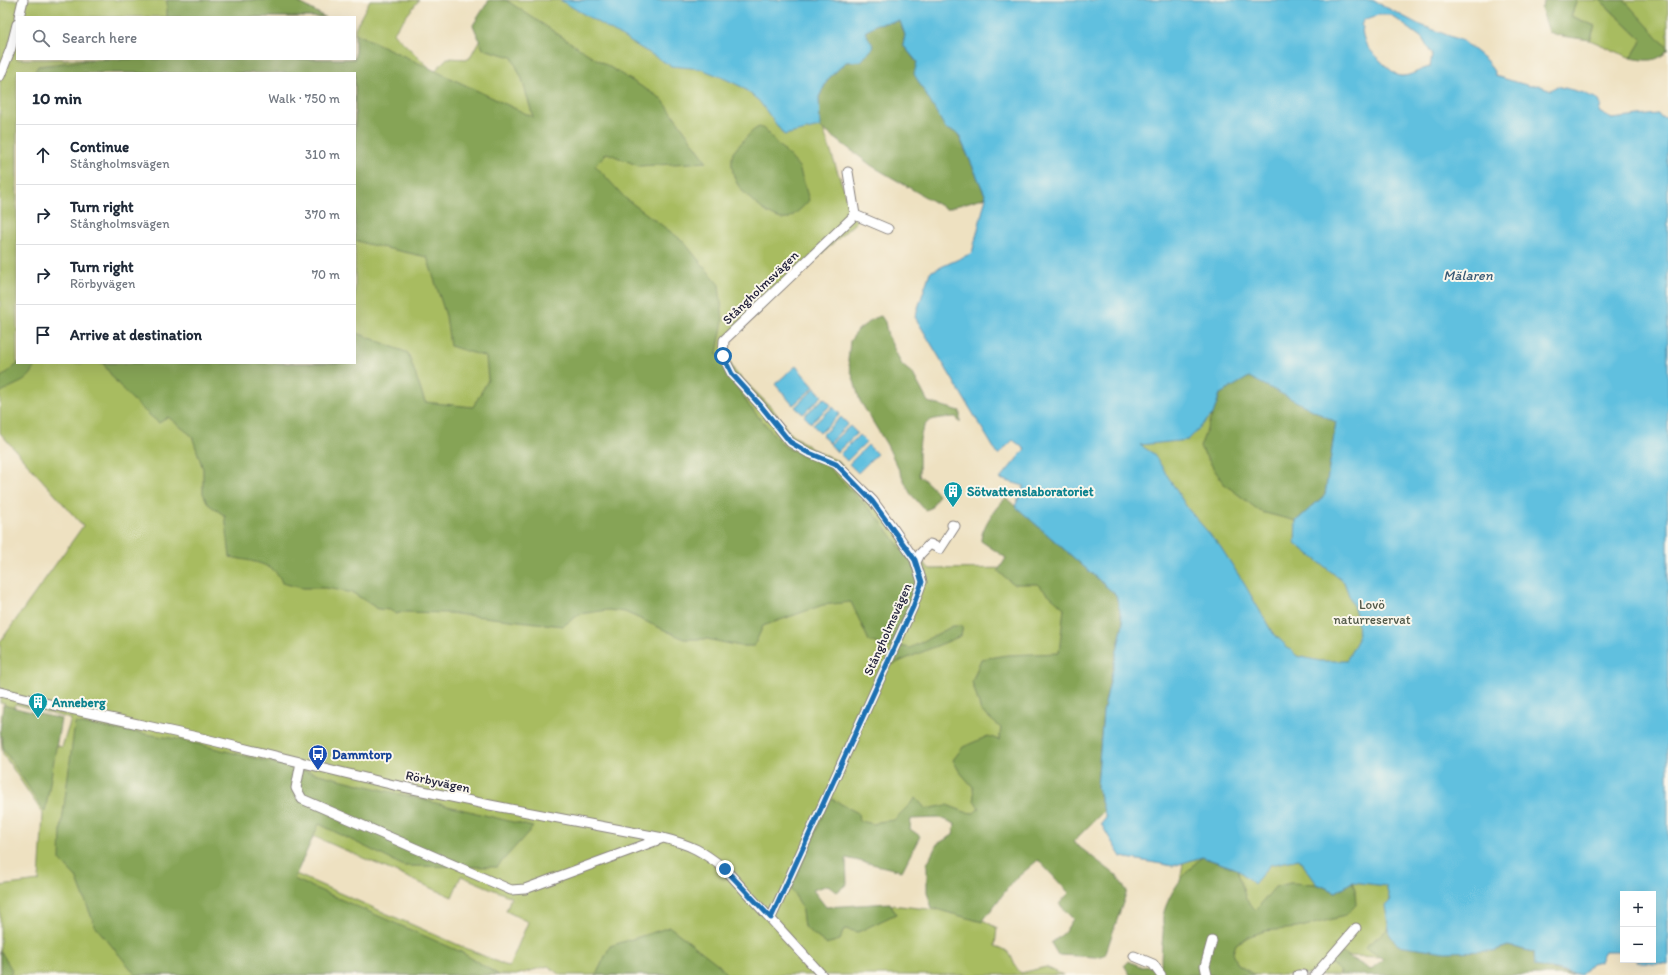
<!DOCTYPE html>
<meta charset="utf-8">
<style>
body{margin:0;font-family:Itim,sans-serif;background:#f2f2f3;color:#1f2937}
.controls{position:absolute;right:12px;bottom:12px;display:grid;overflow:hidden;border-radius:0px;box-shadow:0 4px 16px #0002}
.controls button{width:36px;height:36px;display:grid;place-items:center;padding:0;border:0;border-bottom:1px solid #e0e1e3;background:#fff;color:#1f2937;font:20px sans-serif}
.stop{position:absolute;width:12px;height:12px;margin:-9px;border:3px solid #1f6fb2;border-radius:50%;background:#fff}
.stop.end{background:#1f6fb2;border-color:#fff;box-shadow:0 1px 4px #0008}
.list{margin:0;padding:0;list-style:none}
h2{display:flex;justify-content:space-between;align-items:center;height:52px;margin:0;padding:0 16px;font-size:17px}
h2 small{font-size:13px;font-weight:400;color:#747a83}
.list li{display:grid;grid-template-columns:26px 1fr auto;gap:12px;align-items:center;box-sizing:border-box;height:60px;padding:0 16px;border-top:1px solid #e0e1e3}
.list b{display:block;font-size:15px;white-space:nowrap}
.list p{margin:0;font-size:13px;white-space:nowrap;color:#747a83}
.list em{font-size:13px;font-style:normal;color:#747a83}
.icon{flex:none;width:22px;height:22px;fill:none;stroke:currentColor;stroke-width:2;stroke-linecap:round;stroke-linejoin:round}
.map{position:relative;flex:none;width:1668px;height:975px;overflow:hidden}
.search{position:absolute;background:#fff;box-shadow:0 4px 16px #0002;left:16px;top:16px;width:340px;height:44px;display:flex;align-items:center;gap:10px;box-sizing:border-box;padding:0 14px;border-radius:0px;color:#747a83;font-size:15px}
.panel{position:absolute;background:#fff;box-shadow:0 4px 16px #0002;left:16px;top:72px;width:340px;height:292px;border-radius:0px}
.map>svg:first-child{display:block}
.green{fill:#a8bc61;stroke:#656f4e;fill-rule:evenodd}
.forest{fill:#86a457;stroke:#546349}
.water{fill:#61c0df;stroke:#42718d;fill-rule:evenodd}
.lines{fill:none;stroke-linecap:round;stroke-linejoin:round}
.minor-casing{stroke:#88827e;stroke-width:11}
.minor{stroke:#fff;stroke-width:9}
.route{stroke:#1f6fb2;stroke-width:5}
.labels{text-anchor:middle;stroke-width:4;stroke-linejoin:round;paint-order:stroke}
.street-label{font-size:13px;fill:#22223b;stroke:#fbf7ec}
.culture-label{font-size:13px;font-weight:bold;fill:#0d838f;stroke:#fbf7ec;text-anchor:start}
.park-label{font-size:13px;fill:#515848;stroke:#fbf7ec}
.transit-label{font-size:13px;font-weight:bold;fill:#164399;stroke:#fbf7ec;text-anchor:start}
.water-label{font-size:14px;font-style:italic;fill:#385974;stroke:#fbf7ec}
</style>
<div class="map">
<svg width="1668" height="975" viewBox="0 0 1668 975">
<rect width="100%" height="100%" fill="#fbf7ec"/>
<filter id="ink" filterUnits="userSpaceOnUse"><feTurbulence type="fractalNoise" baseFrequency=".025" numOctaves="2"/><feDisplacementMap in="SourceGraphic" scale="8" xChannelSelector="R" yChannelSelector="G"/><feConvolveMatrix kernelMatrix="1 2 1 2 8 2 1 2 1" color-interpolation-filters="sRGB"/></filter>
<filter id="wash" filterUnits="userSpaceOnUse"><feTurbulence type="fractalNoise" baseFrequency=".012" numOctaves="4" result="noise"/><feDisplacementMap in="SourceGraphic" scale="16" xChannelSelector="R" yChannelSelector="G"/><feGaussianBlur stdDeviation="0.9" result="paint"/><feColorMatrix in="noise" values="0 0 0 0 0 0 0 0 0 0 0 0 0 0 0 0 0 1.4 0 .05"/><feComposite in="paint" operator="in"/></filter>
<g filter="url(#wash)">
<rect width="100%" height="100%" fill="#eee1c1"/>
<path class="green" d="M0,0H295L325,17H17V59H355V28L370,0H419L393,33L434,72L447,58L469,59L501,0H876L822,126L852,214L857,221L733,336L727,346L728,359L735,372L772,408L789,432L812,449L838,461L921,561L930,569L1019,568L1067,561L980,268L991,163L1653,894H1623L1385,957L1346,956L1339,975H1164L1166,971L1186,844L1116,796L1050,820L983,920L997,928L995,946C1017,952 1008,960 1021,973L1046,967L1063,975H560L548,966L516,975H0V886L39,881L43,814L3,754C0,738 0,721 5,704L0,703V642L83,526L0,433ZM17,73H355V363H17ZM15,704L71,719L62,747L5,732ZM919,802L925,809L978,823L937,910L891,905L852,927L792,890L859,831L893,823ZM313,836L452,897L461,876L511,897L506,911L528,922L509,967L296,874Z
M1577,0H1600L1642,40L1631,58L1590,40L1595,26L1571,16Z
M1611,0H1668V51L1667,50L1664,55Z"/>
<path class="forest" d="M167,0H294L324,17H167Z
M489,0H506L585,52L662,99L707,162L639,166L607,153L595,165L625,198L683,241L719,285L723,321L717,353L749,406L785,447L825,464L878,518L913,564L919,584L890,648L869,641L851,602L823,605L763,626L754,646H740L707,639H684L625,612L608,610L580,614L563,626L448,613L403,612L396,614L390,610L378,609L353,593L326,588H302L282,583C276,562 248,561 230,557L225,516L208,504L203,493V469L192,436L168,417L159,423C138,406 117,386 103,363H355V332L408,353L425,402L473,407L488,380L486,357L450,346L446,316L427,257L367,244L355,240V73H34L38,66L98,59H355V33L533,117L522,79L512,57L483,49L473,25Z
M1545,0H1577L1571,16L1595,26L1590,40L1561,36L1549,32L1541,8Z
M1600,0H1624L1668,48C1660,63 1646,61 1631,58L1642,40Z
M900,21L905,35L903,45C940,89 963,145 986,197L946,209L872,166L820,127L819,97L828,79L846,62L861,61L865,32L877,24Z
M759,127L765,129L777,144L786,152L799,167L809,200C807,204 791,218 787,219C773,222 745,196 738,185C733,178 730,162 733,153C735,149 740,145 743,141C748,136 752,130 759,127Z
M881,316L885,322L888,336L902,365L913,374L928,402L960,411V423L956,417C948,418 934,417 928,422C916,432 920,461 919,475L935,490L938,496L931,508L925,510L910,493L887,445L860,401L848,361L850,341L858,330L874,318Z
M19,363H37C28,385 16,382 0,393V378Z
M1249,376L1336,422L1325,495L1296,521L1261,512L1223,483L1200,447L1220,394Z
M1006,498L1116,595L1123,624L1103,712L1097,787L1104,811L1073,842L1116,875L1127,891L1105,955L1096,957L1058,955L1051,943L1064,933L1073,919L1059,904L1069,893L1038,860L1013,881L982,922L932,908L927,892V864L937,844L953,835L955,824L941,818L911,819L910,829L920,836L902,871L846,858L847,884L837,892L828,885L813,890L826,907L890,903L896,914L858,932L845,929L840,940L826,944L804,927L801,905L791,889L830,798L858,813L859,821L875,824L878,822L894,820L916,798L926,809L947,805L965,812L974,813L979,808L974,800L973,787L959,771L953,760L963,747L988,736L999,740L1001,728L981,711L972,682L981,659L1007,655L1059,653L1064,608L1037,584H1013L998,571L1006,558L981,541C981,528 996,506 1006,498Z
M953,626H963L961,636L891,665L900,646L910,648Z
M3,705L61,719L45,812L4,750L0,732Z
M75,723L177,739L533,827L497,867L404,866L319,824L294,879L461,952L499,975H136L95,926L76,877L60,860L61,829Z
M1202,857L1237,869L1246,899L1255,911L1275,887L1290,883L1317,884L1336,892L1352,882L1355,889L1356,905L1345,916L1297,928L1265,931L1250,936L1236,944L1233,953L1238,965L1255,975H1130L1124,965L1128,961L1142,967L1161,965C1161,954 1162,945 1163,934C1164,928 1162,921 1163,915C1169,892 1184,873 1202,857Z
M670,927L719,965L727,975H596L610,946Z
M1389,928L1390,935L1493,951L1508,946L1534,952L1535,966L1573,975H1340L1341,972L1329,962L1339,951L1371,970L1383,959L1365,947Z
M0,950L12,970L10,975H0Z"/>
<path class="water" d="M560,0H1372L1418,24L1463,41L1487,61L1495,73V76L1530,86L1538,85L1551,90L1557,86L1584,93L1585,94L1598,99L1601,105L1599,112L1612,119L1658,114L1660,117L1668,118V965L1641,963L1635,960H1653V894H1623V951H1605L1602,956L1600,962L1591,964L1581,975L1535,966L1534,952L1508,946L1493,951L1445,952L1398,945L1390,935L1385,906L1390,901L1386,886L1352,882L1336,892L1317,884L1299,859L1270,865L1254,884L1237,869L1202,857L1173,866L1121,857L1101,824L1106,818L1097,787L1103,712L1123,624L1116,595L1015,506L1024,486L1000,479L1025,449L1013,440L998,455L915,317L930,272L972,253L986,197L958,133L946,129L914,74L917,62L903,45L905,35L900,21L877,24L865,32L874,47L861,61L846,62L828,79L819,97L820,127L784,135L759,101L742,87L721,77L701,69L671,66ZM1378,15H1391L1422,38L1432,55L1430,67C1419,69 1411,77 1400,76C1394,75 1372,53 1368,47C1364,42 1361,33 1363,27L1361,25L1364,20ZM1249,377L1336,422L1325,495L1296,521L1295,543L1344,582L1357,617L1358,639L1346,661H1320L1297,656L1272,632L1245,585L1220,546L1188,509L1154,454L1140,445L1188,440L1213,414L1220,394Z
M796,366L814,387L793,405L775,384Z
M815,388L822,396L803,414L795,407Z
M824,398L831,405L811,423L804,416Z
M833,407L840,414L820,433L813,425Z
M841,417L848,424L829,443L822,435Z
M850,426L857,433L837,452L830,444Z
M859,435L866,442L847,461L840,454Z
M868,445L877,454L858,473L849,464Z"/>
</g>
<g filter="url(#ink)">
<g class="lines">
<g class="minor-casing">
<path id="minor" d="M19,17L23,0
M0,76L11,48L17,24
M848,172L855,215
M916,562L920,554L930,544L940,549L955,526L952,525
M0,692L70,709L197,737L394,785L490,805L663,838C692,845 702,851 725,869L822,975
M301,762L296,788L302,799L511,890L525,889L663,838
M771,918L913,607L922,582L915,560L895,531L873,501L836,464L807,452L790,442L761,406L732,374L723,356L724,340L855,215L888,229
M1134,956L1153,964L1161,975
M1207,975L1205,966L1212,941
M1298,975H1303
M1315,975L1356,928"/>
</g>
<use href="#minor" class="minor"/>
</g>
</g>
<g class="lines" filter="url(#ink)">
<path class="route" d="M723,356L732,374L761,406L790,442L807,452L836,464L872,501L915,560L922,582L913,607L771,918L725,869"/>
</g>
<defs>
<g id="building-pin" transform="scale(1)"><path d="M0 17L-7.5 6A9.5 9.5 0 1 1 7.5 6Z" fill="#0f9aa8" stroke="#fbf7ec"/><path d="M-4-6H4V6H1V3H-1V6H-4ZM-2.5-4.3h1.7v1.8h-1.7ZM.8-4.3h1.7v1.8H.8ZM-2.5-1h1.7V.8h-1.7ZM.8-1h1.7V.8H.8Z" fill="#fff"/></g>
<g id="bus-pin" transform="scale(1)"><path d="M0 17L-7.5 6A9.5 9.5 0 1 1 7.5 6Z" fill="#1a4fb4" stroke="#fbf7ec"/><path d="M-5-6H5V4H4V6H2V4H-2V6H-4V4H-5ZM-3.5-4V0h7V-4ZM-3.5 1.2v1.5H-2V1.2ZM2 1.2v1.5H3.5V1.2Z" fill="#fff"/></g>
</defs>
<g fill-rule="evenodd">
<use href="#building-pin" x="953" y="491"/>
<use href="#building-pin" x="38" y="702"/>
<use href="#bus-pin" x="318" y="754"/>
</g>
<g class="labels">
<g class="street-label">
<text transform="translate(760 287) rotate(-44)" y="5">Stångholmsvägen</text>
<text transform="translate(887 629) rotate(-66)" y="5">Stångholmsvägen</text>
<text transform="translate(438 781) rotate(12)" y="5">Rörbyvägen</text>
</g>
<g class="culture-label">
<text x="967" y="496">Sötvattenslaboratoriet</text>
<text x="52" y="707">Anneberg</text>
</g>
<g class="park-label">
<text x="1372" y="609">Lovö<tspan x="1372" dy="15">naturreservat</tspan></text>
</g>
<g class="transit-label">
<text x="332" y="759">Dammtorp</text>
</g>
<g class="water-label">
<text x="1468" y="280">Mälaren</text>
</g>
</g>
</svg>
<div class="controls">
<button>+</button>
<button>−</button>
</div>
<div class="stop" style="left:723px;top:356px"></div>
<div class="stop end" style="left:725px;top:869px"></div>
<div class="search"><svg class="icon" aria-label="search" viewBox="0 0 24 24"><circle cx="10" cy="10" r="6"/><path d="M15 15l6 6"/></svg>Search here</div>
<section class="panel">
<h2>10 min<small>Walk · 750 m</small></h2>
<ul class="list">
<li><svg class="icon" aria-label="ahead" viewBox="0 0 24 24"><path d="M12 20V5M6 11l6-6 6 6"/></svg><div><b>Continue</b><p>Stångholmsvägen</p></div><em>310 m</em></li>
<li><svg class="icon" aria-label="right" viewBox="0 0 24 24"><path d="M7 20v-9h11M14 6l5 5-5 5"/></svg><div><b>Turn right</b><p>Stångholmsvägen</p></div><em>370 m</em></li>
<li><svg class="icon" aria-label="right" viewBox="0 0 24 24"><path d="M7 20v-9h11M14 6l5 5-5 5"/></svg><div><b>Turn right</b><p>Rörbyvägen</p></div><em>70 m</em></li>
<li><svg class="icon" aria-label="arrive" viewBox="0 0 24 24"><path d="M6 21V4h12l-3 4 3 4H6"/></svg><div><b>Arrive at destination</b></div></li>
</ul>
</section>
</div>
